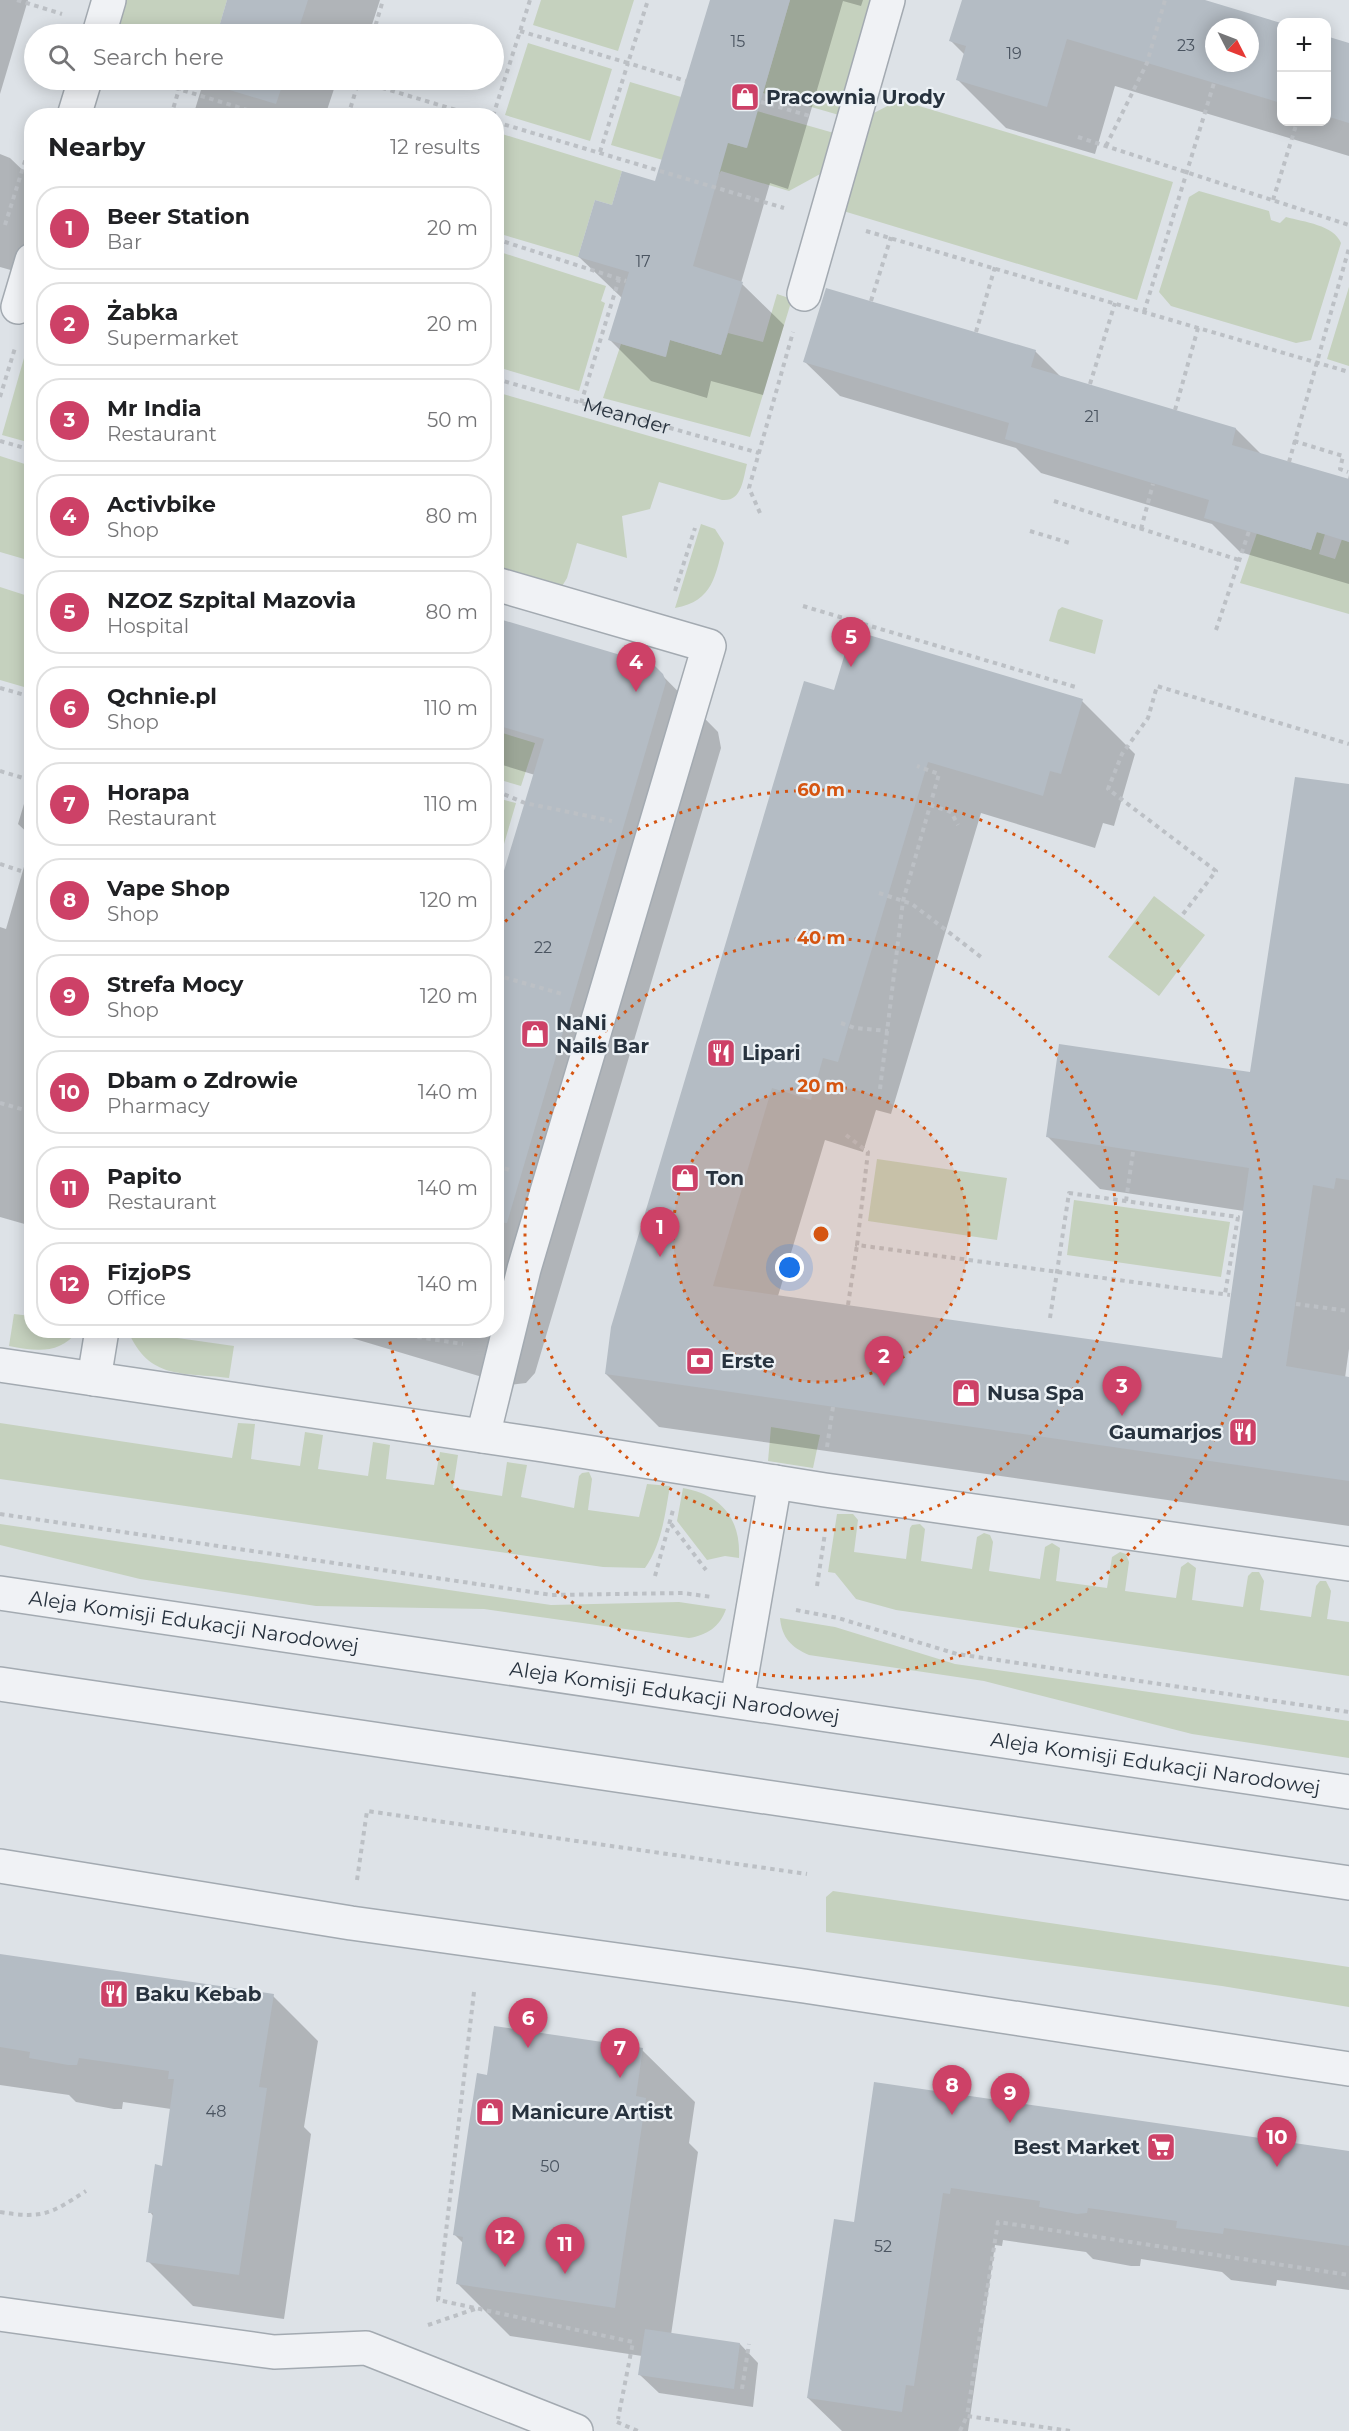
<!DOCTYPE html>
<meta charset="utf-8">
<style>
body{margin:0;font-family:Montserrat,sans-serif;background:#f2f2f2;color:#202124}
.controls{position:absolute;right:18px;top:18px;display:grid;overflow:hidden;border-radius:12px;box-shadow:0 3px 15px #0003}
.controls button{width:54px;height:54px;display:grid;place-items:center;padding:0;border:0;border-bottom:2px solid #e0e0e0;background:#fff;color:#202124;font:30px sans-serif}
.compass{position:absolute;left:1205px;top:18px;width:54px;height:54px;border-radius:50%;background:#fff;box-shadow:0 3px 15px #0003;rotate:132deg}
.you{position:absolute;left:790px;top:1268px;width:21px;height:21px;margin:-15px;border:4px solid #fff;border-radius:50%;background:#1a73e8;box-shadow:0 0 0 9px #1a73e833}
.badge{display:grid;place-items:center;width:39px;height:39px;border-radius:50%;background:#cd4167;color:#fff;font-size:20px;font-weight:700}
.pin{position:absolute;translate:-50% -50px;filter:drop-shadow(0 2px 3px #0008)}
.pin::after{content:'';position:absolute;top:32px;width:21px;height:18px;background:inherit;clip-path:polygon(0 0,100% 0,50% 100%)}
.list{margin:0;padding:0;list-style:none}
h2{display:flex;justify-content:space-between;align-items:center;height:78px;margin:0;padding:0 24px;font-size:26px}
h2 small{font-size:20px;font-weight:400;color:#757577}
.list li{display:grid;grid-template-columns:39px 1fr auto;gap:18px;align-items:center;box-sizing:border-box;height:84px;margin:0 12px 12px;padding:0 12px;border:2px solid #e0e0e0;border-radius:24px}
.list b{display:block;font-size:22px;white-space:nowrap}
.list p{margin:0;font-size:20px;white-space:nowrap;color:#757577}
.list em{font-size:20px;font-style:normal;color:#757577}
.icon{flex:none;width:33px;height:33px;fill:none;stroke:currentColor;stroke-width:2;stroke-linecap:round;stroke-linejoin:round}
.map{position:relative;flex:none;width:1349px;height:2431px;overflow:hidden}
.search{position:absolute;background:#fff;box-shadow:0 3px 15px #0003;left:24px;top:24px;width:480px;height:66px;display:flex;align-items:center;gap:15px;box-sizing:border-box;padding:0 21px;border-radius:33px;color:#757577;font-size:22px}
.panel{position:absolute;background:#fff;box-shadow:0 3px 15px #0003;left:24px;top:108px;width:480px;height:1230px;border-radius:24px}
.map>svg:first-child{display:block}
.green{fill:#c5d1be}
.shadow{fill:#0003;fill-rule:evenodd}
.building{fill:#b4bcc4;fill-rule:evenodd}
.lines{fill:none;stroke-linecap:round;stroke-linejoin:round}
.minor-casing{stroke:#a3aab1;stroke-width:36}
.path{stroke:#bcc0c5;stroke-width:4;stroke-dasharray:4.5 4.5;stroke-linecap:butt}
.minor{stroke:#f0f2f5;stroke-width:33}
.ring{fill:none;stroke:#d55511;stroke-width:3;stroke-dasharray:3 6}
.labels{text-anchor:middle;stroke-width:4.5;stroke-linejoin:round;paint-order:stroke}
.number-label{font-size:16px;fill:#4a5460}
.poi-label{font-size:20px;font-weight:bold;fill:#27323e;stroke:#ecf1f5;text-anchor:start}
.street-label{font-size:20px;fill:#27323e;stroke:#ecf1f5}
.centre{fill:#d55511;stroke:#ecf1f5;stroke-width:3}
.ring-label{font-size:18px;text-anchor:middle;font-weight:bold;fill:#d55511;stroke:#ecf1f5;stroke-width:4.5;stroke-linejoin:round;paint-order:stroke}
</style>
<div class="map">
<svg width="1349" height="2431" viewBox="0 0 1349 2431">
<rect width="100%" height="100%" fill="#dde2e7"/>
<path class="green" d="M122,0H227L217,34H116L114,30Z
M541,0H634L618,51L533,25Z
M790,0H873L839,115L763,93Z
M528,43L612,69L590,141L505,115Z
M630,82L681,97L673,126L746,148L757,111L834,133L822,173L789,191L721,171L718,176L611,145Z
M899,100L1173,182L1137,300L840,210L870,115Z
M499,133L622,171L612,205L595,200L578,257L497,233L496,140Z
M1199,191L1269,211L1271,220L1280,223L1286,217C1304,222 1334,225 1341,243L1311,340L1296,343L1171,306L1159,292L1189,197Z
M497,251L606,286L601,301L605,303L579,391L497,367Z
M1349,287V366L1327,359Z
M777,294L792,299L750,437L603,398L621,344L665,357L670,340L721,355L728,333L763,342Z
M24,358L31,360V443L2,435Z
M496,392L747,464C743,479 742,502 722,500L659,482L650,509L622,516L627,558L577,543L567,578L561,588L497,574Z
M0,456L31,466V561L0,552Z
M701,524L715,529L724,543C715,575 714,601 675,608Z
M1316,532L1325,534L1319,554L1335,559L1342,539L1349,542V614L1240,583L1257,533L1311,550Z
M0,587L31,597V689L0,680Z
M1062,607L1103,620L1095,654L1049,641L1058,610Z
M496,731L535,743L521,786L497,779Z
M497,798L516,803L497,868L496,798Z
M1154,896L1205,935L1159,996L1108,957Z
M877,1159L1007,1178L997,1240L868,1221Z
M1074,1200L1230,1222L1221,1277L1067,1255Z
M14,1314L31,1316L32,1330L78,1331C59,1355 36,1351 9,1346Z
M128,1331L234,1346L229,1378C182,1372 149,1380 128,1331Z
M0,1423L232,1458L238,1423L255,1424L251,1459L300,1466L305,1432L323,1435L318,1469L368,1476L373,1442L390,1445L386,1479L434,1485L440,1452L458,1455L453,1488L502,1496L507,1462L527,1465L521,1497L574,1508L579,1476L582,1473L589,1472L592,1479L588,1510L639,1517L647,1484L670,1486C665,1514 662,1544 645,1568L603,1567L0,1479Z
M771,1427L820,1435L813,1468L768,1461Z
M683,1488C721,1495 741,1518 739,1558L725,1556L707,1560L677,1521Z
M837,1514H853L858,1520L854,1552L906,1559L910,1528L912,1525L920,1524L925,1529L921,1561L972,1569L977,1537L984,1533L990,1535L993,1542L989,1571L1040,1579L1045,1547L1052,1543L1060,1548L1056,1581L1107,1588L1112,1557L1120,1552L1126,1554L1129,1562L1125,1591L1176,1598L1181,1567L1188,1562L1196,1568L1192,1600L1243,1607L1248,1576L1252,1572H1259L1264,1581L1260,1610L1311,1617L1316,1586L1320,1581H1326L1331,1591L1327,1619L1349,1622V1676L896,1610L856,1599L835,1573L828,1572Z
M0,1524L551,1605L679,1602L726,1609C720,1627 707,1635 689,1638L484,1609L316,1606L140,1579L0,1545Z
M780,1618L835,1627L955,1664L1349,1721V1758L1192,1734L984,1681L809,1655C791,1647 782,1638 780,1618Z
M833,1891L1349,1967V2007L1222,1986L826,1932V1897Z"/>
<path class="shadow" d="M0,0H28L0,94Z
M228,0H380L369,34H218Z
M711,0H863L861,6L843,1L788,189L770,183L741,283L784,325L763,395L711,381L707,398L651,381L610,340L622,298L579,257L613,207L656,183Z
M963,0H1200L1282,24V122H1326V37L1349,44V156L1115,86L1095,154L1006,128L958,80L965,55L951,41ZM1214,27H1250V63H1214Z
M204,80H337L325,116H193Z
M0,154L10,158L32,179V276L0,267Z
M1035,351L1062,378L1236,429L1262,455L1348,480L1349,475V584L1240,552L1212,524L1041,473L1016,448L840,396L805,362Z
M496,620L653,666L718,732L721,748L535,1373L526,1383L509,1385L325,1330H496V901L535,775L496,763Z
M835,692L1082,701L1135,754L1114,826L1103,823L1095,848L981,813L891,1114L876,1110L863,1152L825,1140L778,1296L1223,1360L1244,1211L1100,1189L1047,1136L1251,1073L1349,786V1349L1345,1378L1349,1379V1526L659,1427L606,1374Z
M32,777V837L18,824Z
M32,839V1215L28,1225L0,1217V927L6,929Z
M0,1955L273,1996L318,2041L304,2127L311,2134L284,2319L193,2306L148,2261L154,2217L150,2212L163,2167L171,2109L123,2102L122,2109H114L76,2102L69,2095L0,2085Z
M642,2050L695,2102L689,2143L698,2152L671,2335L740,2344L758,2363L753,2407L659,2393L640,2375L642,2356L510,2336L458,2284L464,2244L455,2235L488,2077Z
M876,2084L1349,2153V2290L1277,2280L1276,2286L1231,2280L1222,2272L1141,2259L1140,2266H1131L1093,2259L1086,2252L1003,2240L1002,2246L995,2245L968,2431H842L808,2398L855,2224Z"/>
<path class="building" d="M227,0H308L297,34H217Z
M710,0H790L747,148L728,143L693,266L743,282L721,355L670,340L666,357L608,340L629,272L578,257L595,200L612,205L622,171L655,181Z
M962,0H1205L1281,23V103L1067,39L1047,107L956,80L966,46L949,41ZM1214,27H1250V63H1214Z
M1326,36L1349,43V123L1326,116Z
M204,80H284L276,104L203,82Z
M826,288L1036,350L1031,367L1236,428L1232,445L1349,479V542L1317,532L1311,550L1204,518L1209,500L1005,439L1009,423L803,362Z
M496,618L654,665L663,674L666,682L507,1223L496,1222V897L544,739L496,725Z
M852,630L1083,699L1061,774L1050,771L1043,796L928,762L838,1062L823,1058L811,1100L772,1088L713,1286L1222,1358L1249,1168L1046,1137L1059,1044L1250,1072L1295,777L1349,784V1180L1336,1178L1334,1189L1313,1185L1286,1366L1349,1377V1481L605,1374L611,1327L804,681L834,690Z
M0,1954L274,1994L259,2087L267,2088L239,2275L146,2262L153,2213H148L155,2164L162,2166L174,2079H168L169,2071L79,2058L77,2065H68L29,2058L30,2052L0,2047Z
M494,2026L643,2048L636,2096L646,2098L615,2308L456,2284L463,2237L453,2235L468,2131L477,2073L487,2075Z
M874,2082L1349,2151V2246L1224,2228L1223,2234L1176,2228L1177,2221L1088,2208L1087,2213L1077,2214L1039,2207L1040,2201L951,2188L950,2194L943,2193L914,2386L906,2385L902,2412L807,2398L834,2219L854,2222Z
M645,2329L740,2343L734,2389L638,2375Z"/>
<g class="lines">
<g class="minor-casing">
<g id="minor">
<path d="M99,34L109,0"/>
<path d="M74,116L85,80"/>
<path d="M804,294L888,0"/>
<path d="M18,307L32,260"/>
<path d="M0,1365L543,1445L825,1490L1349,1564"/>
<path d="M94,1379L102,1330"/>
<path d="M483,1436L524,1269L709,646L496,584"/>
<path id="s2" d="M0,1593L1349,1792"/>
<path d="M0,1684L1349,1883"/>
<path d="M737,1701L775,1482"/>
<path d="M0,1866L351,1923L804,1986L1349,2069"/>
<path d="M0,2314L274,2352L366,2348L576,2431"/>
</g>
</g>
<g class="path">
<path d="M17,0L62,14"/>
<path d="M520,31L628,63L648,0"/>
<path d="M373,34L383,0"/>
<path d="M149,80L267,116"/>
<path d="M356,80L476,116"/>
<path d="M761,102L810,116"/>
<path d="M171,116L179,89"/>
<path d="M348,116L359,80"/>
<path d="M493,116L530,0"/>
<path d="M496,122L784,208"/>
<path d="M1078,137L1349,225"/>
<path d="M1106,146L1147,63L1165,0"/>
<path d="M600,152L628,63L686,81"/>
<path d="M1273,200L1297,122"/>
<path d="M5,225L32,139"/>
<path d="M866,231L1349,372"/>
<path d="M496,239L626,281"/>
<path d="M871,301L891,237"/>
<path d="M1144,312L1214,83"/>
<path d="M976,332L995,267"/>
<path id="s1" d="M496,379L759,453"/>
<path d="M1090,384L1115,303"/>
<path d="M0,397L15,348"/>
<path d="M581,403L619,279"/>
<path d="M1175,410L1198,328"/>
<path d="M0,441L32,450"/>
<path d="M1294,441L1343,456L1340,469L1348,472"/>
<path d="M1289,462L1349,248"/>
<path d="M1054,501L1239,560"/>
<path d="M760,513L749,488L793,332"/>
<path d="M1141,529L1153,484"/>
<path d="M1030,531L1073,544"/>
<path d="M675,591L695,528"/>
<path d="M803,606L1079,688"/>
<path d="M1216,630L1249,531"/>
<path d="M0,688L32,697"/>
<path d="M0,771L30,780"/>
<path d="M496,791L525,803L612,821"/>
<path d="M930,805L951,812L958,825"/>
<path d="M0,864L21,871"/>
<path d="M879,893L912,904L981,957"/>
<path d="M1183,914L1216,871L1108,789L1122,754L1148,718L1157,686L1349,744"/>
<path d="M496,975L562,994"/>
<path d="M841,1023L855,1028L888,1031"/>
<path d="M880,1089L903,901L939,774L917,766"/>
<path d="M0,1103L32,1112"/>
<path d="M846,1135L868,1152L857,1245L1230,1295"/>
<path d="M496,1166L510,1170"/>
<path d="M1126,1201L1133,1152"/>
<path d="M1296,1304L1349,1311"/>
<path d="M848,1305L857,1245"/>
<path d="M1050,1318L1069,1193L1238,1217L1225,1294"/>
<path d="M373,1330L463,1344"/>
<path d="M205,1332V1330"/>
<path d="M827,1447L833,1407"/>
<path d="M0,1514L552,1595L683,1593L712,1597"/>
<path d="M671,1524L706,1570"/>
<path d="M655,1576L673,1510"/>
<path d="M817,1586L825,1533"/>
<path d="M796,1610L838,1618L957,1654L1349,1712"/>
<path d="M357,1880L367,1811L807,1874"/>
<path d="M474,1992L438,2300L633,2342L618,2419"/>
<path d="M0,2212C43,2219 50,2214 86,2191"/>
<path d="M428,2325L475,2309"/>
<path d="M742,2389L749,2344"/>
<path d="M617,2422L638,2431"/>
<path d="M960,2431L967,2416"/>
<path d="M1070,2431L967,2416L998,2222L1349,2275"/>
</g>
<use href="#minor" class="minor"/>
</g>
<circle cx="821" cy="1234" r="148" fill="#d55511" fill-opacity=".12"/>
<g class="ring">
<circle cx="821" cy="1234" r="148"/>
<circle cx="821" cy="1234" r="296"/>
<path d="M499 928A444 444 0 1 1 388 1334"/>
</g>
<defs>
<g id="shop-square" transform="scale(1.5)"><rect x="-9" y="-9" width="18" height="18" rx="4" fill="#cd4167" stroke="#ecf1f5"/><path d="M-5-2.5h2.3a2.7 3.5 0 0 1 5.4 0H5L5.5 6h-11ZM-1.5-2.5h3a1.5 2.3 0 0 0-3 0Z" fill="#fff"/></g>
<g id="restaurant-square" transform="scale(1.5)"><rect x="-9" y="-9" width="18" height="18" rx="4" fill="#cd4167" stroke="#ecf1f5"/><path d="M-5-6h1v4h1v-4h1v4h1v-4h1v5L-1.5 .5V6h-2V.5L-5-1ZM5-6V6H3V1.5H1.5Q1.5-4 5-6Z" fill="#fff"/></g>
<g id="bank-square" transform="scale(1.5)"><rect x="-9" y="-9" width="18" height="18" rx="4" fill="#cd4167" stroke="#ecf1f5"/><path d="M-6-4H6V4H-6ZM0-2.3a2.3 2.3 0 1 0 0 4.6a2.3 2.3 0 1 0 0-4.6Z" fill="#fff"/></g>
<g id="supermarket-square" transform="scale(1.5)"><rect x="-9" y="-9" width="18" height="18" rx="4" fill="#cd4167" stroke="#ecf1f5"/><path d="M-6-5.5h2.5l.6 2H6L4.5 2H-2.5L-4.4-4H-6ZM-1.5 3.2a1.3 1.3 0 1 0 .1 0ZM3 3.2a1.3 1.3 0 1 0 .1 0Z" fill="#fff"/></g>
</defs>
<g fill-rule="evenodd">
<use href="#shop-square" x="745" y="97"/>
<use href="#shop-square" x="535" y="1034"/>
<use href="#restaurant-square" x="721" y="1053"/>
<use href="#shop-square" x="685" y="1178"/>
<use href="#bank-square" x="700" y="1361"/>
<use href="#shop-square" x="966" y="1393"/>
<use href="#restaurant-square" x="1243" y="1432"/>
<use href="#restaurant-square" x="114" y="1994"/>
<use href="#shop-square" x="490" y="2112"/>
<use href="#supermarket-square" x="1161" y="2147"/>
</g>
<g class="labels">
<g class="number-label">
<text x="738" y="47">15</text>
<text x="1186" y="51">23</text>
<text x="1014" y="59">19</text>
<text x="643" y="267">17</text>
<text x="1092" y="422">21</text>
<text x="543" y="953">22</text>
<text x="216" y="2117">48</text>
<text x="550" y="2172">50</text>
<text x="883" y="2252">52</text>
</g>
<g class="poi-label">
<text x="766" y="104">Pracownia Urody</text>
<text x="556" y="1030">NaNi<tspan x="556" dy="23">Nails Bar</tspan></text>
<text x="742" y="1060">Lipari</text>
<text x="706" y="1185">Ton</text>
<text x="721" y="1368">Erste</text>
<text x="987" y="1400">Nusa Spa</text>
<text x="1222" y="1439" text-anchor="end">Gaumarjos</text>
<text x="135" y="2001">Baku Kebab</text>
<text x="511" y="2119">Manicure Artist</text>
<text x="1140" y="2154" text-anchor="end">Best Market</text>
</g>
<g class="street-label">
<text dy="7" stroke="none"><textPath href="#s1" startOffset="136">Meander</textPath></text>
<text dy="7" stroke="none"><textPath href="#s2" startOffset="196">Aleja Komisji Edukacji Narodowej</textPath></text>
<text dy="7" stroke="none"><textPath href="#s2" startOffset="682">Aleja Komisji Edukacji Narodowej</textPath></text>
<text dy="7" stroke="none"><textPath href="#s2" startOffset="1168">Aleja Komisji Edukacji Narodowej</textPath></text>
</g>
</g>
<circle cx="821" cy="1234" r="9" class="centre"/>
<g class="ring-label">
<text x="821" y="796">60 m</text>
<text x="821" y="944">40 m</text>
<text x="821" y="1092">20 m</text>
</g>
</svg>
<div class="controls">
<button>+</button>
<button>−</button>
</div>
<svg class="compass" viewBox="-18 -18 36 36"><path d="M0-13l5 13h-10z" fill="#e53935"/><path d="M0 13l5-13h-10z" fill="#757577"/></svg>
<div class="you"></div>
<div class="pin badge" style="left:660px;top:1257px">1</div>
<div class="pin badge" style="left:884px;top:1386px">2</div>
<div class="pin badge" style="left:1122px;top:1416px">3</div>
<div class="pin badge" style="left:636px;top:692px">4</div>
<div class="pin badge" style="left:851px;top:667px">5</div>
<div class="pin badge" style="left:528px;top:2048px">6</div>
<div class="pin badge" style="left:620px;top:2078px">7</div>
<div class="pin badge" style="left:952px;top:2115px">8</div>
<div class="pin badge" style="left:1010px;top:2123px">9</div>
<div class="pin badge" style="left:1277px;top:2167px">10</div>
<div class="pin badge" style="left:565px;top:2274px">11</div>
<div class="pin badge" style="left:505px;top:2267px">12</div>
<div class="search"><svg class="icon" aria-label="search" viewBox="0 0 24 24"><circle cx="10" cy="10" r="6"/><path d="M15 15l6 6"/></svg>Search here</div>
<section class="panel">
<h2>Nearby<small>12 results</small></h2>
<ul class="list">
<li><span class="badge">1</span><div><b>Beer Station</b><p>Bar</p></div><em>20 m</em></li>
<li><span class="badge">2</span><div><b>Żabka</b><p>Supermarket</p></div><em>20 m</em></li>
<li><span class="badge">3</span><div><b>Mr India</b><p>Restaurant</p></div><em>50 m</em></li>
<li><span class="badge">4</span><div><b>Activbike</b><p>Shop</p></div><em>80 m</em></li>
<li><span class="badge">5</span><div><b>NZOZ Szpital Mazovia</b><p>Hospital</p></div><em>80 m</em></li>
<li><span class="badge">6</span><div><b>Qchnie.pl</b><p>Shop</p></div><em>110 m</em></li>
<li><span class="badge">7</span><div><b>Horapa</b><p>Restaurant</p></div><em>110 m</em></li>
<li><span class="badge">8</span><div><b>Vape Shop</b><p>Shop</p></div><em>120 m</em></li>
<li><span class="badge">9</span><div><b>Strefa Mocy</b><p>Shop</p></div><em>120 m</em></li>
<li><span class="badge">10</span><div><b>Dbam o Zdrowie</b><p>Pharmacy</p></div><em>140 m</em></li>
<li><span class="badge">11</span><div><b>Papito</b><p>Restaurant</p></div><em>140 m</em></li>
<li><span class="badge">12</span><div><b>FizjoPS</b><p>Office</p></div><em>140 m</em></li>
</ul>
</section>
</div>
